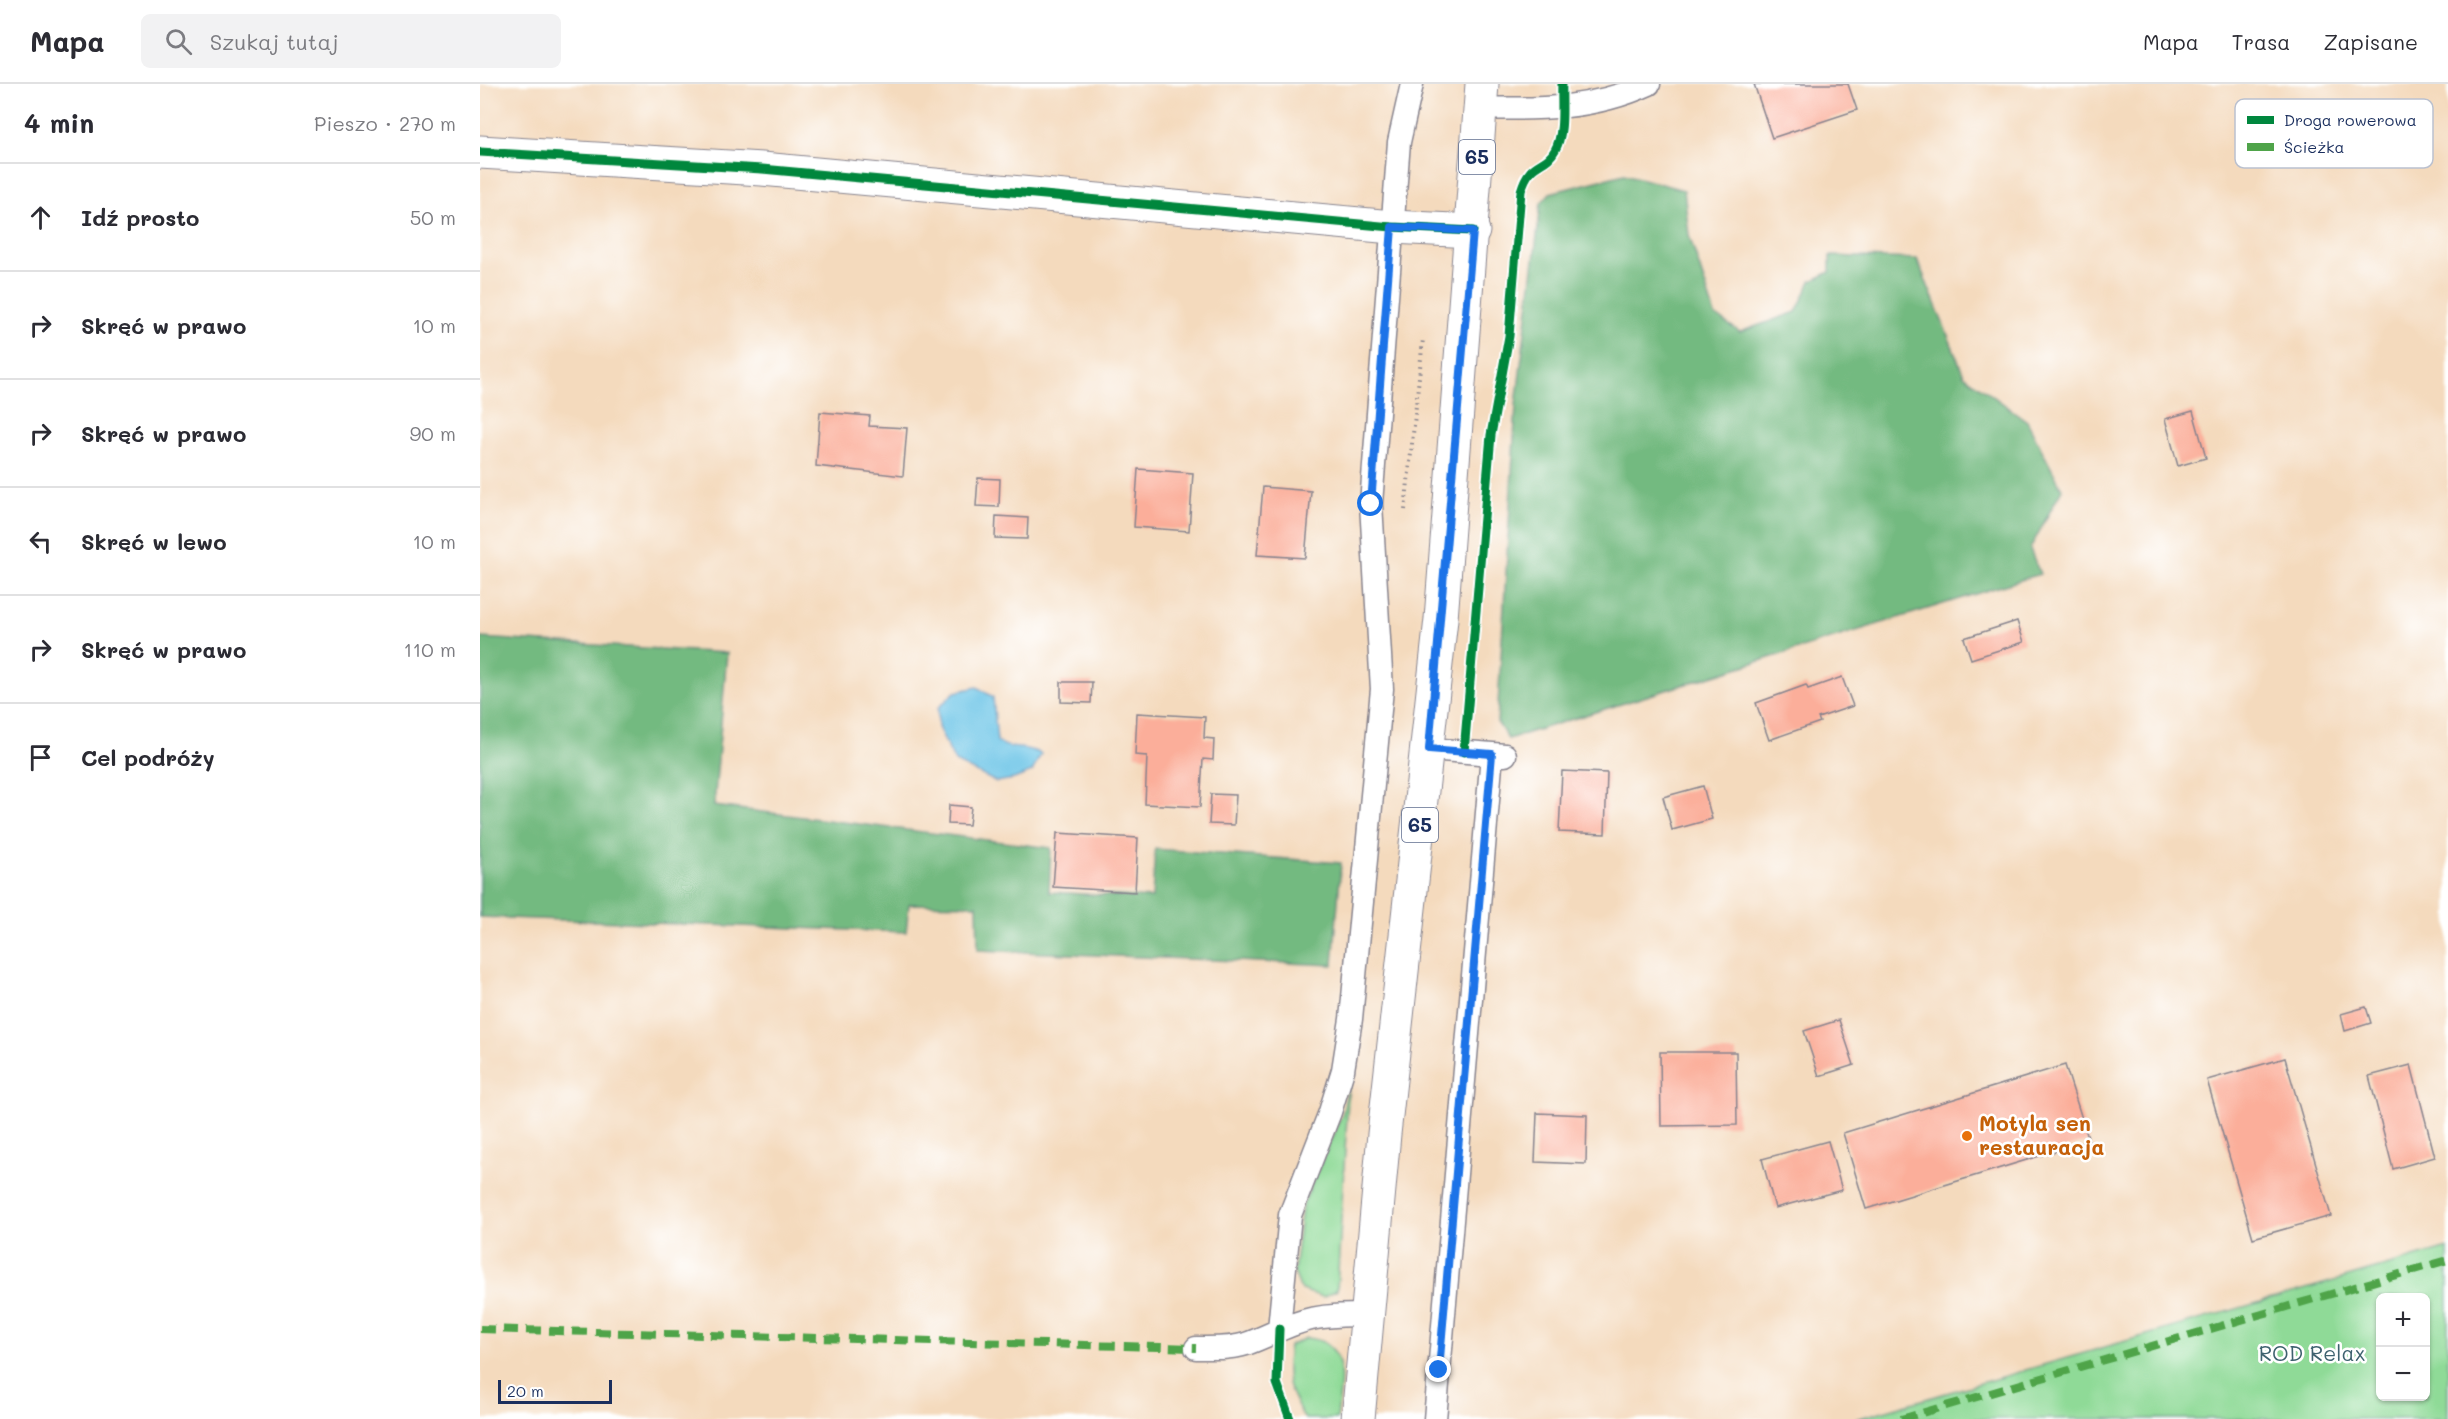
<!DOCTYPE html>
<html lang="pl">
<meta charset="utf-8">
<style>
body{margin:0;font-family:Mali,sans-serif;background:#f2f2f3;color:#2b2b33}
.controls{position:absolute;right:18px;bottom:18px;display:grid;overflow:hidden;border-radius:9px;box-shadow:0 2px 4px #0004}
.controls button{width:54px;height:54px;display:grid;place-items:center;padding:0;border:0;border-bottom:2px solid #e1e1e2;background:#fff;color:#2b2b33;font:30px sans-serif}
.scale{position:absolute;left:18px;bottom:15px;width:114px;box-sizing:border-box;padding-left:6px;border:3px solid #1b2f5e;border-top:0;font-size:16px;line-height:21px;white-space:nowrap;color:#1b2f5e;-webkit-text-stroke:4px #fff;paint-order:stroke}
.stop{position:absolute;width:18px;height:18px;margin:-14px;border:4px solid #1a73e8;border-radius:50%;background:#fff}
.stop.end{background:#1a73e8;border-color:#fff;box-shadow:0 2px 6px #0008}
.list{margin:0;padding:0;list-style:none}
h2{display:flex;justify-content:space-between;align-items:center;height:78px;margin:0;padding:0 24px;font-size:26px}
h2 small{font-size:20px;font-weight:400;color:#7c7c81}
.list li{display:grid;grid-template-columns:39px 1fr auto;gap:18px;align-items:center;box-sizing:border-box;height:108px;padding:0 24px;border-top:2px solid #e1e1e2}
.list b{display:block;font-size:22px;white-space:nowrap}
.list em{font-size:20px;font-style:normal;color:#7c7c81}
.icon{flex:none;width:33px;height:33px;fill:none;stroke:currentColor;stroke-width:2;stroke-linecap:round;stroke-linejoin:round}
.map{position:relative;flex:none;width:1968px;height:1335px;overflow:hidden}
header{display:flex;align-items:center;gap:36px;box-sizing:border-box;height:84px;padding:0 30px;background:#fff;border-bottom:2px solid #e1e1e2}
header strong{font-size:28px}
nav{display:flex;gap:33px;margin-inline-start:auto;font-size:21px}
.search{width:420px;height:54px;background:#f2f2f3;display:flex;align-items:center;gap:15px;box-sizing:border-box;padding:0 21px;border-radius:9px;color:#7c7c81;font-size:22px}
main{display:flex}
aside{flex:1;background:#fff}
.map>svg:first-child{display:block}
.green{fill:#8fda97;stroke:#55847a;stroke-width:1.5;fill-rule:evenodd}
.forest{fill:#73ba80;stroke:#47746f;stroke-width:1.5}
.water{fill:#68c3e6;stroke:#4279a2;stroke-width:1.5}
.building{fill:#fbae9a}
.lines{fill:none;stroke-linecap:round;stroke-linejoin:round}
.service-casing{stroke:#88848e;stroke-width:25}
.minor-casing{stroke:#88848e;stroke-width:35}
.primary-casing{stroke:#88848e;stroke-width:35}
.path{stroke:#88848e;stroke-width:4;stroke-dasharray:1.5 4.5;stroke-linecap:butt}
.service{stroke:#fff;stroke-width:22}
.minor{stroke:#fff;stroke-width:33}
.primary{stroke:#fff;stroke-width:33}
.quiet{stroke:#4fa44a;stroke-width:8;stroke-dasharray:15 8;stroke-linecap:butt}
.cycleway-casing{stroke:#fff;stroke-width:13}
.cycleway{stroke:#00873e;stroke-width:9}
.route{stroke:#1a73e8;stroke-width:8}
.food-dot{fill:#e8710a;stroke:#fff;stroke-width:2}
.labels{text-anchor:middle;stroke-width:5;stroke-linejoin:round;paint-order:stroke}
.shield{fill:#fff;stroke:#5f6d8e;stroke-width:1.5}
.shield-label{font-size:20px;font-weight:bold;fill:#1b2f5e}
.food-label{font-size:21px;font-weight:bold;fill:#c56008;stroke:#fff;text-anchor:start}
.park-label{font-size:21px;fill:#3e626f;stroke:#fff}
.key{fill:#fff;stroke:#bbc1cf;stroke-width:1.5}
.key-label{font-size:16px;fill:#1b2f5e}
</style>
<header>
<strong>Mapa</strong>
<div class="search"><svg class="icon" aria-label="search" viewBox="0 0 24 24"><circle cx="10" cy="10" r="6"/><path d="M15 15l6 6"/></svg>Szukaj tutaj</div>
<nav><a>Mapa</a><a>Trasa</a><a>Zapisane</a></nav>
</header>
<main>
<aside>
<h2>4 min<small>Pieszo · 270 m</small></h2>
<ul class="list">
<li><svg class="icon" aria-label="ahead" viewBox="0 0 24 24"><path d="M12 20V5M6 11l6-6 6 6"/></svg><div><b>Idź prosto</b></div><em>50 m</em></li>
<li><svg class="icon" aria-label="right" viewBox="0 0 24 24"><path d="M7 20v-9h11M14 6l5 5-5 5"/></svg><div><b>Skręć w prawo</b></div><em>10 m</em></li>
<li><svg class="icon" aria-label="right" viewBox="0 0 24 24"><path d="M7 20v-9h11M14 6l5 5-5 5"/></svg><div><b>Skręć w prawo</b></div><em>90 m</em></li>
<li><svg class="icon" aria-label="left" viewBox="0 0 24 24"><path d="M17 20v-9H6M10 6l-5 5 5 5"/></svg><div><b>Skręć w lewo</b></div><em>10 m</em></li>
<li><svg class="icon" aria-label="right" viewBox="0 0 24 24"><path d="M7 20v-9h11M14 6l5 5-5 5"/></svg><div><b>Skręć w prawo</b></div><em>110 m</em></li>
<li><svg class="icon" aria-label="arrive" viewBox="0 0 24 24"><path d="M6 21V4h12l-3 4 3 4H6"/></svg><div><b>Cel podróży</b></div></li>
</ul>
</aside>
<div class="map">
<svg width="1968" height="1335" viewBox="0 0 1968 1335">
<rect width="100%" height="100%" fill="#fff"/>
<filter id="ink" filterUnits="userSpaceOnUse"><feTurbulence type="fractalNoise" baseFrequency=".0167" numOctaves="2"/><feDisplacementMap in="SourceGraphic" scale="12" xChannelSelector="R" yChannelSelector="G"/><feConvolveMatrix kernelMatrix="1 2 1 2 8 2 1 2 1" color-interpolation-filters="sRGB"/></filter>
<filter id="wash" filterUnits="userSpaceOnUse"><feTurbulence type="fractalNoise" baseFrequency=".008" numOctaves="4" result="noise"/><feDisplacementMap in="SourceGraphic" scale="24" xChannelSelector="R" yChannelSelector="G"/><feGaussianBlur stdDeviation="1.35" result="paint"/><feColorMatrix in="noise" values="0 0 0 0 0 0 0 0 0 0 0 0 0 0 0 0 0 1.4 0 .05"/><feComposite in="paint" operator="in"/></filter>
<g filter="url(#wash)">
<rect width="100%" height="100%" fill="#f4dabd"/>
<path class="green" d="M869,997L857,1206L843,1213L821,1206L814,1188L822,1123L863,1028Z
M1968,1164V1335H1376ZM1900,1214H1946V1312H1900Z
M826,1254C872,1257 860,1303 857,1335H825C807,1304 804,1298 809,1262Z"/>
<path class="forest" d="M1144,90L1204,106L1209,151L1235,231L1260,248L1316,228L1331,197L1350,188V172L1437,175L1484,291L1547,337L1582,405L1550,465L1560,490L1028,655L1017,638L1036,321L1061,119L1070,109Z
M0,554L247,569L234,722L571,764L569,808L672,814L675,765L861,779L853,881L498,866L497,821L429,820L426,848L0,833Z"/>
<path class="water" d="M497,603L513,613L517,657C528,667 547,661 561,670L552,688L534,695L516,698L475,678L458,643V624L475,608Z"/>
<g id="blocks">
<path class="building" d="M1274,0H1368L1377,26L1292,54Z
M1713,327L1726,374L1698,382L1685,335Z
M340,328L390,332L389,342L427,344L423,392L336,382Z
M658,385L713,389L709,447L654,443Z
M498,394L520,395L519,423L496,422Z
M783,403L831,407L825,474L777,471Z
M516,432L548,434L547,455L515,454Z
M1537,537L1544,558L1491,575L1484,554Z
M1362,593L1373,622L1338,634L1340,638L1289,656L1276,619L1326,601L1328,605Z
M581,598H612L611,619L581,618Z
M657,629L725,633L724,654L734,655L733,676L723,675L720,723L665,720L667,672L655,671Z
M1082,687L1127,689L1125,750L1079,748Z
M1223,702L1232,735L1192,746L1183,713Z
M731,710L756,711L754,741L729,740Z
M469,721L491,723L489,741L468,740Z
M577,749L658,754L655,808L573,803Z
M1886,923L1891,939L1865,947L1861,930Z
M1359,936L1374,981L1339,992L1324,947Z
M1180,968H1256L1257,1041L1181,1042Z
M1805,974L1851,1132L1773,1154L1727,996Z
M1585,981L1609,1057L1386,1125L1363,1049Z
M1931,981L1955,1073L1913,1085L1889,992Z
M1057,1029L1107,1031L1106,1080L1055,1078Z
M1348,1057L1362,1106L1295,1124L1282,1075Z"/>
</g>
</g>
<g filter="url(#ink)">
<use href="#blocks" fill-opacity="0" stroke="#88848e" stroke-width="1.5"/>
<g class="lines">
<g class="service-casing">
<path id="service" d="M1000,24C1060,26 1114,25 1169,0
M949,665L1025,671
M799,1245L810,1131L850,1028L863,986L871,935L902,605L891,420L919,58L932,0
M716,1264C733,1264 750,1265 766,1260C789,1252 808,1240 831,1235C850,1231 868,1231 887,1231
M955,1335L1012,670"/>
</g>
<g class="minor-casing">
<path id="minor" d="M0,68L282,85L912,143L993,147"/>
</g>
<g class="primary-casing">
<path id="primary" d="M878,1335L904,1050L961,535L1002,0"/>
</g>
<path class="path" d="M925,426L943,255"/>
<use href="#service" class="service"/>
<use href="#minor" class="minor"/>
<use href="#primary" class="primary"/>
<path class="quiet" d="M0,1245L716,1264
M1421,1335L1968,1176"/>
<g class="cycleway-casing">
<path id="cycleway" d="M0,68L282,85L912,143L993,147
M984,668L1011,351L1029,252L1041,107C1050,75 1065,85 1075,66C1085,49 1081,19 1082,0
M799,1245L797,1299L810,1335"/>
</g>
<use href="#cycleway" class="cycleway"/>
</g>
</g>
<g class="lines" filter="url(#ink)">
<path class="route" d="M891,420L912,143L993,147L949,665L1012,670L959,1286"/>
</g>
<circle class="food-dot" cx="1487" cy="1052" r="6"/>
<g class="labels">
<g class="shield">
<rect x="979" y="56" width="36" height="34" rx="4.5"/>
<rect x="922" y="724" width="36" height="34" rx="4.5"/>
</g>
<g class="shield-label">
<text x="997" y="80">65</text>
<text x="940" y="748">65</text>
</g>
<g class="food-label">
<text x="1499" y="1047">Motyla sen<tspan x="1499" dy="24">restauracja</tspan></text>
</g>
<g class="park-label">
<text x="1832" y="1277">ROD Relax</text>
</g>
</g>
<rect x="1755" y="15" width="198" height="69" rx="9" class="key"/>
<rect x="1767" y="32" width="27" height="8" fill="#00873e"/>
<rect x="1767" y="59" width="27" height="8" fill="#4fa44a"/>
<g class="key-label">
<text x="1804" y="42">Droga rowerowa</text>
<text x="1804" y="69">Ścieżka</text>
</g>
</svg>
<div class="controls">
<button>+</button>
<button>−</button>
</div>
<div class="scale">20 m</div>
<div class="stop" style="left:891px;top:420px"></div>
<div class="stop end" style="left:959px;top:1286px"></div>
</div>
</main>
